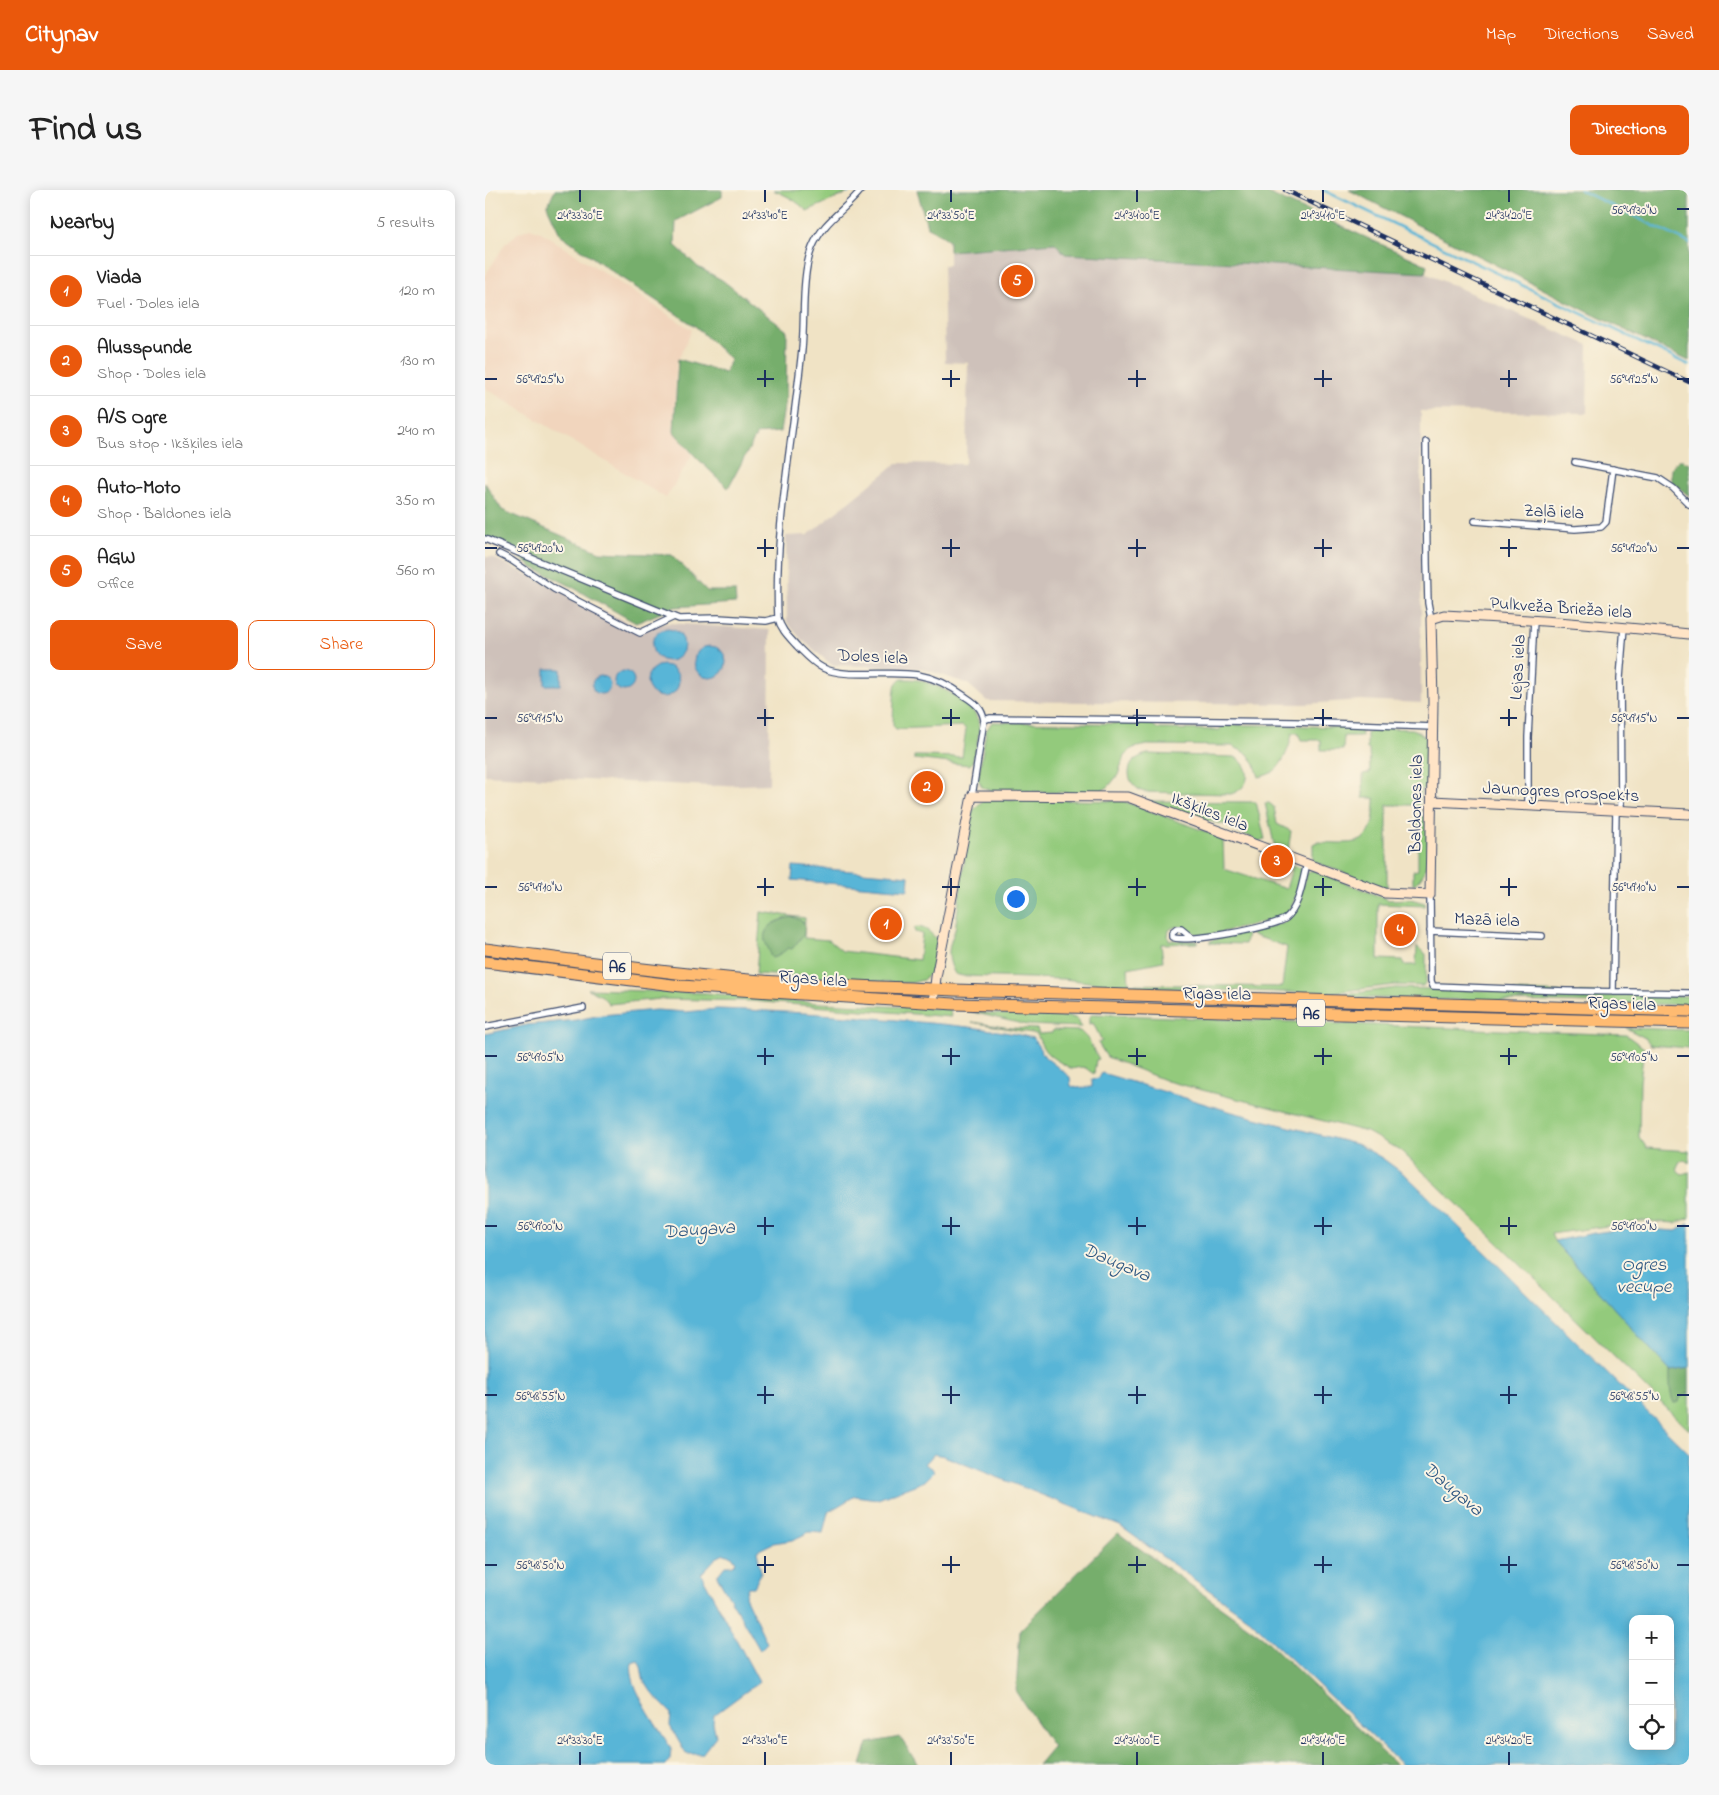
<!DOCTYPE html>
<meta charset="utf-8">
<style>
body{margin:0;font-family:"Indie Flower",sans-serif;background:#f6f6f6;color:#222}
.controls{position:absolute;right:15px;bottom:15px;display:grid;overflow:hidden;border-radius:10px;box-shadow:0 2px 12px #0003}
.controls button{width:45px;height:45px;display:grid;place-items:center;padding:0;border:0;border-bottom:1px solid #e0e0e0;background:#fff;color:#222;font:25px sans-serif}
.you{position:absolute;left:530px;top:708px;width:18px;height:18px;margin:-12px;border:4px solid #fff;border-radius:50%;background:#1a73e8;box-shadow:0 0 0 8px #1a73e833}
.badge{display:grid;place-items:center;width:32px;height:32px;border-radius:50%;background:#ea580c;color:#fff;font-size:16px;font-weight:700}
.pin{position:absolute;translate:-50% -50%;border:2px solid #fff;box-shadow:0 1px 5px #0006}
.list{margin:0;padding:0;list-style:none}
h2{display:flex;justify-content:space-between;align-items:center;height:65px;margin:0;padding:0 20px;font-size:21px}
h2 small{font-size:16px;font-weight:400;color:#767676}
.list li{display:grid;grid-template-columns:32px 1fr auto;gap:15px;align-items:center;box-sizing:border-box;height:70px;padding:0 20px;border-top:1px solid #e0e0e0}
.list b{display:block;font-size:19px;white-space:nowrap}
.list p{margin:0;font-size:16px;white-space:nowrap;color:#767676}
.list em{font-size:16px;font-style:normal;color:#767676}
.actions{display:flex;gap:10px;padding:15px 20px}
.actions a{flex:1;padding:11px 0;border:1px solid #ea580c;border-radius:10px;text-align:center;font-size:18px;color:#ea580c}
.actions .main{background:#ea580c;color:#fff}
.icon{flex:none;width:28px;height:28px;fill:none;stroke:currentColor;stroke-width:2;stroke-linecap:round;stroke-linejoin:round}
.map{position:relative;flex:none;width:1204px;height:1575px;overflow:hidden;border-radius:10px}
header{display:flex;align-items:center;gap:30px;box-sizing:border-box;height:70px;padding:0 25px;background:#ea580c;color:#fff}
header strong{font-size:24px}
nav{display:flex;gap:28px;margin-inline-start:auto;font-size:18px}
.intro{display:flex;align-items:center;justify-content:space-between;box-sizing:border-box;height:120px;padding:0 30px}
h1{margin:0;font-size:35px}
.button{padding:12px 22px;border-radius:10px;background:#ea580c;color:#fff;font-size:18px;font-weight:700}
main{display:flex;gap:30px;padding:0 30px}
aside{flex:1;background:#fff;border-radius:10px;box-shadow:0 2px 12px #0003}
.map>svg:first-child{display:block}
.built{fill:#f1d5bd}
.industrial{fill:#cec1ba}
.green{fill:#93ca7c;stroke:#577c6d}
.forest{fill:#76ae6c;stroke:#486e65}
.water{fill:#59b5d7;stroke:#3a729a;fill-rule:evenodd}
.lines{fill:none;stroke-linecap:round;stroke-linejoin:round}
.stream{stroke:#59b5d7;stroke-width:2.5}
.street-casing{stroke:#3b4a6d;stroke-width:8}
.secondary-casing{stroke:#3b4a6d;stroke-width:11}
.highway-casing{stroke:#3b4a6d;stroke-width:13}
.street{stroke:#fff;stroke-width:5.5}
.secondary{stroke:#ffe4c6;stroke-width:9}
.highway{stroke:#ffbb71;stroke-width:11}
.rail-casing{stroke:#1b2f5e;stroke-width:4.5}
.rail{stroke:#fcf5e5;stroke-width:2.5;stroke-dasharray:8;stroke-linecap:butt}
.ticks{fill:none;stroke:#1b2f5e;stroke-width:2}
.labels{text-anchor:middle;stroke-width:4;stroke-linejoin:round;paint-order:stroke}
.shield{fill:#fcf5e5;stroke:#5e6a86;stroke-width:1}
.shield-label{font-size:16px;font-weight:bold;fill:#1b2f5e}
.street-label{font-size:18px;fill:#1b2f5e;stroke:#fcf5e5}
.water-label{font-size:19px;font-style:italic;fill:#2e5782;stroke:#fcf5e5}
.ticks-label{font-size:12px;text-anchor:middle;fill:#1b2f5e;stroke:#fcf5e5;stroke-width:4;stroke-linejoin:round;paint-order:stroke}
</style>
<header>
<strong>Citynav</strong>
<nav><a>Map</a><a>Directions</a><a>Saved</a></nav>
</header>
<div class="intro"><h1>Find us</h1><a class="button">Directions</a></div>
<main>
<aside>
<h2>Nearby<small>5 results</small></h2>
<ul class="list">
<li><span class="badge">1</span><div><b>Viada</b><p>Fuel · Doles iela</p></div><em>120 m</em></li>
<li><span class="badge">2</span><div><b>Alusspunde</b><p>Shop · Doles iela</p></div><em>130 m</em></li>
<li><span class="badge">3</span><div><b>A/S Ogre</b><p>Bus stop · Ikšķiles iela</p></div><em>240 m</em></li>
<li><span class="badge">4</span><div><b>Auto-Moto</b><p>Shop · Baldones iela</p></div><em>350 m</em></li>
<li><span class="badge">5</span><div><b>AGW</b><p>Office</p></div><em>560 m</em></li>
</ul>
<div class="actions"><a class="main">Save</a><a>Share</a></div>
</aside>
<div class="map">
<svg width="1204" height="1575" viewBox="0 0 1204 1575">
<rect width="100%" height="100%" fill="#fcf5e5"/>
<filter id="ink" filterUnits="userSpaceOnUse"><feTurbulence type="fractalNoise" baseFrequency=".02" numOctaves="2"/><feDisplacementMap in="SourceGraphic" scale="10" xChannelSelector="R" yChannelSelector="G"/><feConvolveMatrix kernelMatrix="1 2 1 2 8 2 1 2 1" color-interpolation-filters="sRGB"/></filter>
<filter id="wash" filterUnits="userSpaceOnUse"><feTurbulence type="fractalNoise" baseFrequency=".0096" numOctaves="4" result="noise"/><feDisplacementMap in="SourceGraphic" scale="20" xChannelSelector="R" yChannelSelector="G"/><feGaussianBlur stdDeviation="1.12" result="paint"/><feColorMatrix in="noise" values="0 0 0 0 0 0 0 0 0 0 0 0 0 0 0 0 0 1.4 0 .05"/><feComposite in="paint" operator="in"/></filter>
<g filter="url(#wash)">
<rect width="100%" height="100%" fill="#f0e3c5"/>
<path class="built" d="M45,38L56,42L207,140L191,174L188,241L207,265L181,308L0,198V86L20,54L33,43Z"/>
<path class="industrial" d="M570,53L580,64L940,83L1103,155L1102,223L936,221V513L876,510L820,514L502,511L483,494L437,478L347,475L317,450L302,432L301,346L323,345L412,273L479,274L481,270L483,173L460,172L458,75H464V61Z
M0,367H6L152,437L184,433L285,440L284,594L226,596L0,585Z"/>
<path class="green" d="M288,0H363V3L322,21C312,11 301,5 288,0Z
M417,489C423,489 428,489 433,490C452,494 491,513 494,534C495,546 490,561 487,573L484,575L429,569V566H434L477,567L481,539L477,536L411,539L408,536C408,530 409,498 411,494C412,492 415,490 417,489Z
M507,532L666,534L673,539L735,540L736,535H795L873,538L876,541L877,546H859L858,560H836V550H816L813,543H807C806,554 797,578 786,583C782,585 778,586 774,587L770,575L763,564L747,556L662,555L648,558L639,566L633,585L623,597L612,603L508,601L497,597L493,589L501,541Z
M888,538L928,539L944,549L943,596L936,600L934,615H902V699L835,674L828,671V654L832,652C875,654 889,658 890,608H878V584L885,583L884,559H882V543Z
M663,564L750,567C768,577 766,598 746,604L659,602C637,593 640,568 663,564Z
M503,609L638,611L738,648L739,679L801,699L808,675L816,678L817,682C812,699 811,717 796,728L725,745C721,745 716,745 712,744C701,740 695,732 684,740L683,746L684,750L713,751V753L676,754L678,771L643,778L644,794L797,797L802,757L762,743L760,754L725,753V751L752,743L782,738L801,731L811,719L822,683L828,680L904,710L925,709L940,713V716L893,714V769L918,770L919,775H931L932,757L941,764V791L938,796L909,795L842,803L796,802L645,797L579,789L478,786L470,784C461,767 463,758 470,740L486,623L496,612Z
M664,611L771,612L780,649L775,652L743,635L714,629Z
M780,613H784L789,617L792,634L806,641L803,661L796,660L789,654Z
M942,625C942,647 949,682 928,695V681L933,680V626Z
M276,722L320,728L319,748L344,750L357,761L434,770L437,744L430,742L429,739L431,737C441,737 446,743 452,750L446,782L438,790L426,793L271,784Z
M911,798L1204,806V815L841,807Z
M103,799L221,803L333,813L465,819L466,827L265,811L175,809L124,814L117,806Z
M483,821L510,824L587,827L592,829L596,837L542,835Z
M609,824L1141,845L1159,858L1155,892L1154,947L1162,958L1204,961V973L1200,970L1195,971L1192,977L1193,981L1197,984L1204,982V1028L1191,1033L1157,1031L1066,1044L1069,1051L1185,1181L1186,1201L1189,1213L1194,1212L1195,1207L1204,1203V1240L1005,1045L916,961L882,942L682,891L622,867L613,853L617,851L608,833L604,834V827Z
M487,832L526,838L552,839L554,844L567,843L568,840L595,841L602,848L614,869L611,870L609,884C599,878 602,875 587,879C567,867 560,867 552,844Z
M1141,838L1204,840V858L1166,855L1160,848Z"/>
<path class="forest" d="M70,0H237V7L191,31L190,55L213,77L237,90L302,141L301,205L295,242L272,244L243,298L211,267L189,242L193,169L240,183L245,169L210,136L135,87L75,44L62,16Z
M432,0H776L942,75L940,83L580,64L570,53L464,61V50L442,36Z
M864,0H1204V171L1101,121Z
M1195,269L1204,274V306L1186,291V278Z
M0,293L17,320L115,362L187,365L222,401H250L251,413L190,417L151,433L80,393L46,377L19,352L0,348Z
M308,727L315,730L320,734L319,744L307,759L303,758L293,766L287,768L285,766C285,759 282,758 280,751C276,735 297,729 308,727Z
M1204,1178V1203L1195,1207L1194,1212L1189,1213C1184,1203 1185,1191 1185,1181Z
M633,1343L779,1448L911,1575H553L568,1557L531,1502L535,1440Z
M415,1547L433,1575H376L383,1553Z"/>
<path class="water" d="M167 455a16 16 0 1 1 32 0a16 16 0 1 1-32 0Z
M209 472a16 16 0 1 1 32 0a16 16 0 1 1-32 0Z
M162 491a16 16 0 1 1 32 0a16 16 0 1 1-32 0Z
M60,479H76V495H60Z
M129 491a10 10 0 1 1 20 0a10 10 0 1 1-20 0Z
M107 495a9 9 0 1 1 18 0a9 9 0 1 1-18 0Z
M308,676L424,686L423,700L307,690Z
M232,819C296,821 359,825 423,831C465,835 507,838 548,848L560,867L585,887L586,896L592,898L607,897V889L614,888L617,883L747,922L874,955L897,968L923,987L1204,1263V1575H917L764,1429L635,1336L459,1266L449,1264L440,1274L447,1278L449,1282L440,1291L393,1309L370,1306L343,1322L338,1343L324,1342L308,1350L288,1353L272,1361L276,1383L269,1397H263L260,1406L282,1453L275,1460L232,1386L240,1376H247L251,1372L247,1366L239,1364L231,1368L216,1384L274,1492L229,1525L228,1533L231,1546L217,1564H201L185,1536L186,1523C176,1513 166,1503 159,1491C156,1484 158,1477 153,1471L147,1473C142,1496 173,1537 186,1558L185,1569L181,1575H0V844L42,835L91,830L117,825L171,820L201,822ZM1148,1429H1185V1556H1148Z
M1204,1034V1178L1185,1181L1069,1051L1109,1043L1146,1038L1191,1041Z"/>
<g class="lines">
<path class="stream" d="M363,0V3
M838,0L1204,175
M1095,0L1204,53"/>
</g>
</g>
<g filter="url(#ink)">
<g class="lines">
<g class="street-casing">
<path id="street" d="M376,0C359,21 338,31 327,58C316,85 320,129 317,159C308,249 289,338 293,428C296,440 304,447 312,456C320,464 328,473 338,478C360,489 406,480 433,485C451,488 466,496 481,507C490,513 497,518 499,530L487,606
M941,252L942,374L943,413L946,429
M1090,272L1173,288L1188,298L1204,314
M990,331L1090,339L1116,337L1121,332L1128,279
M0,349L189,427
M14,364L26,370L69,399L155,443L189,427L194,429L233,428L281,431L293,428
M499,530L505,528L810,532L948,537
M1043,615V547L1049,430
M1136,620L1135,488L1139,437
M945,705L946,791L948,796L1081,801L1204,803
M945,741L1057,746
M707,748L696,739H692L687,743V747C698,754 790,737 801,728C815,716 817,691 822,674
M1128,802L1131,620
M0,837L98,818"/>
</g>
<g class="secondary-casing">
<path id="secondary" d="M947,611L1204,624
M448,813L451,787L487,606L643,607L900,703L945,705L948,512L946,429L959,425C1041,429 1122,435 1204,444"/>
</g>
<g class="highway-casing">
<path id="highway" d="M0,759C88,770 176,783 264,790C332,795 401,797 469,800L1204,821
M0,772L196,796L469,814L1204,833"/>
</g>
<use href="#street" class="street"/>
<use href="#secondary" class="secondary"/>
<use href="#highway" class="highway"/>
<g class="rail-casing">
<path id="rail" d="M800,0L1204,192"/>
</g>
<use href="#rail" class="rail"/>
</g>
</g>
<path class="ticks" d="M95,0V12M280,0V12M466,0V12M652,0V12M838,0V12M1024,0V12M1192,19H1204M280,180V197M466,180V197M652,180V197M838,180V197M1024,180V197M0,189H12M272,189H289M457,189H475M643,189H661M829,189H847M1015,189H1032M1192,189H1204M280,349V367M466,349V367M652,349V367M838,349V367M1024,349V367M0,358H12M272,358H289M457,358H475M643,358H661M829,358H847M1015,358H1032M1192,358H1204M280,519V536M466,519V536M652,519V536M838,519V536M1024,519V536M0,528H12M272,528H289M457,528H475M643,528H661M829,528H847M1015,528H1032M1192,528H1204M280,688V706M466,688V706M652,688V706M838,688V706M1024,688V706M0,697H12M272,697H289M457,697H475M643,697H661M829,697H847M1015,697H1032M1192,697H1204M280,858V875M466,858V875M652,858V875M838,858V875M1024,858V875M0,866H12M272,866H289M457,866H475M643,866H661M829,866H847M1015,866H1032M1192,866H1204M280,1027V1045M466,1027V1045M652,1027V1045M838,1027V1045M1024,1027V1045M0,1036H12M272,1036H289M457,1036H475M643,1036H661M829,1036H847M1015,1036H1032M1192,1036H1204M280,1196V1214M466,1196V1214M652,1196V1214M838,1196V1214M1024,1196V1214M0,1205H12M272,1205H289M457,1205H475M643,1205H661M829,1205H847M1015,1205H1032M1192,1205H1204M280,1366V1383M466,1366V1383M652,1366V1383M838,1366V1383M1024,1366V1383M0,1375H12M272,1375H289M457,1375H475M643,1375H661M829,1375H847M1015,1375H1032M1192,1375H1204M95,1562V1575M280,1562V1575M466,1562V1575M652,1562V1575M838,1562V1575M1024,1562V1575"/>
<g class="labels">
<g class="shield">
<rect x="118" y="762.5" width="28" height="27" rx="4"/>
<rect x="812" y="809.5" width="28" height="27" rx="4"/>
</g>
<g class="shield-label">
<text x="132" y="782">A6</text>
<text x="826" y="829">A6</text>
</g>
<g class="street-label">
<text transform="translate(1069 321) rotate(3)" y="6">Zaļā iela</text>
<text transform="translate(1076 417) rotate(4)" y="6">Pulkveža Brieža iela</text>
<text transform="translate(388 466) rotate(3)" y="6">Doles iela</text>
<text transform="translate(1032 477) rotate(-87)" y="6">Lejas iela</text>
<text transform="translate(1076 601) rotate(3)" y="6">Jaunogres prospekts</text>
<text transform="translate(930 614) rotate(-89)" y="6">Baldones iela</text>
<text transform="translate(725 621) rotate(21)" y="6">Ikšķiles iela</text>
<text transform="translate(1002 729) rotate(2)" y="6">Mazā iela</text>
<text transform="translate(328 788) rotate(4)" y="6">Rīgas iela</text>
<text transform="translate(732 803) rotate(1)" y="6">Rīgas iela</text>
<text transform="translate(1137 813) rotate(2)" y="6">Rīgas iela</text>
</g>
<g class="water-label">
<text transform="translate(214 1038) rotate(-4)" y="7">Daugava</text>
<text transform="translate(632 1071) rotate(23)" y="7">Daugava</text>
<text x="1159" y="1080">Ogres<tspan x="1159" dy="22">vecupe</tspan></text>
<text transform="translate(969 1298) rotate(40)" y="7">Daugava</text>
</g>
</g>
<g class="ticks-label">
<text x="1149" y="24">56°49'30"N</text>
<text x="95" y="29">24°33'30"E</text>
<text x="280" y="29">24°33'40"E</text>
<text x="466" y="29">24°33'50"E</text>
<text x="652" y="29">24°34'00"E</text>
<text x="838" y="29">24°34'10"E</text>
<text x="1024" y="29">24°34'20"E</text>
<text x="55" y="193">56°49'25"N</text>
<text x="1149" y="193">56°49'25"N</text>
<text x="55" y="362">56°49'20"N</text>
<text x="1149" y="362">56°49'20"N</text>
<text x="55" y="532">56°49'15"N</text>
<text x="1149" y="532">56°49'15"N</text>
<text x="55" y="701">56°49'10"N</text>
<text x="1149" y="701">56°49'10"N</text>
<text x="55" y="871">56°49'05"N</text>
<text x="1149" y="871">56°49'05"N</text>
<text x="55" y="1040">56°49'00"N</text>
<text x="1149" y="1040">56°49'00"N</text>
<text x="55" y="1210">56°48'55"N</text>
<text x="1149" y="1210">56°48'55"N</text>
<text x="55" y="1379">56°48'50"N</text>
<text x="1149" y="1379">56°48'50"N</text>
<text x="95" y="1554">24°33'30"E</text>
<text x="280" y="1554">24°33'40"E</text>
<text x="466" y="1554">24°33'50"E</text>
<text x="652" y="1554">24°34'00"E</text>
<text x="838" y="1554">24°34'10"E</text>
<text x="1024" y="1554">24°34'20"E</text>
</g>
</svg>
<div class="controls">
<button>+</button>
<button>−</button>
<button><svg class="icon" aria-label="locate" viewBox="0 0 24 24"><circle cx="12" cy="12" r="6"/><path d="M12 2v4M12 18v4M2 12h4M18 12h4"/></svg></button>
</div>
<div class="you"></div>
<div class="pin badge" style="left:401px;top:734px">1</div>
<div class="pin badge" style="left:442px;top:597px">2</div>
<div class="pin badge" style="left:792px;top:671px">3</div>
<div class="pin badge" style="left:915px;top:740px">4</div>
<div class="pin badge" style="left:532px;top:91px">5</div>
</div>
</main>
